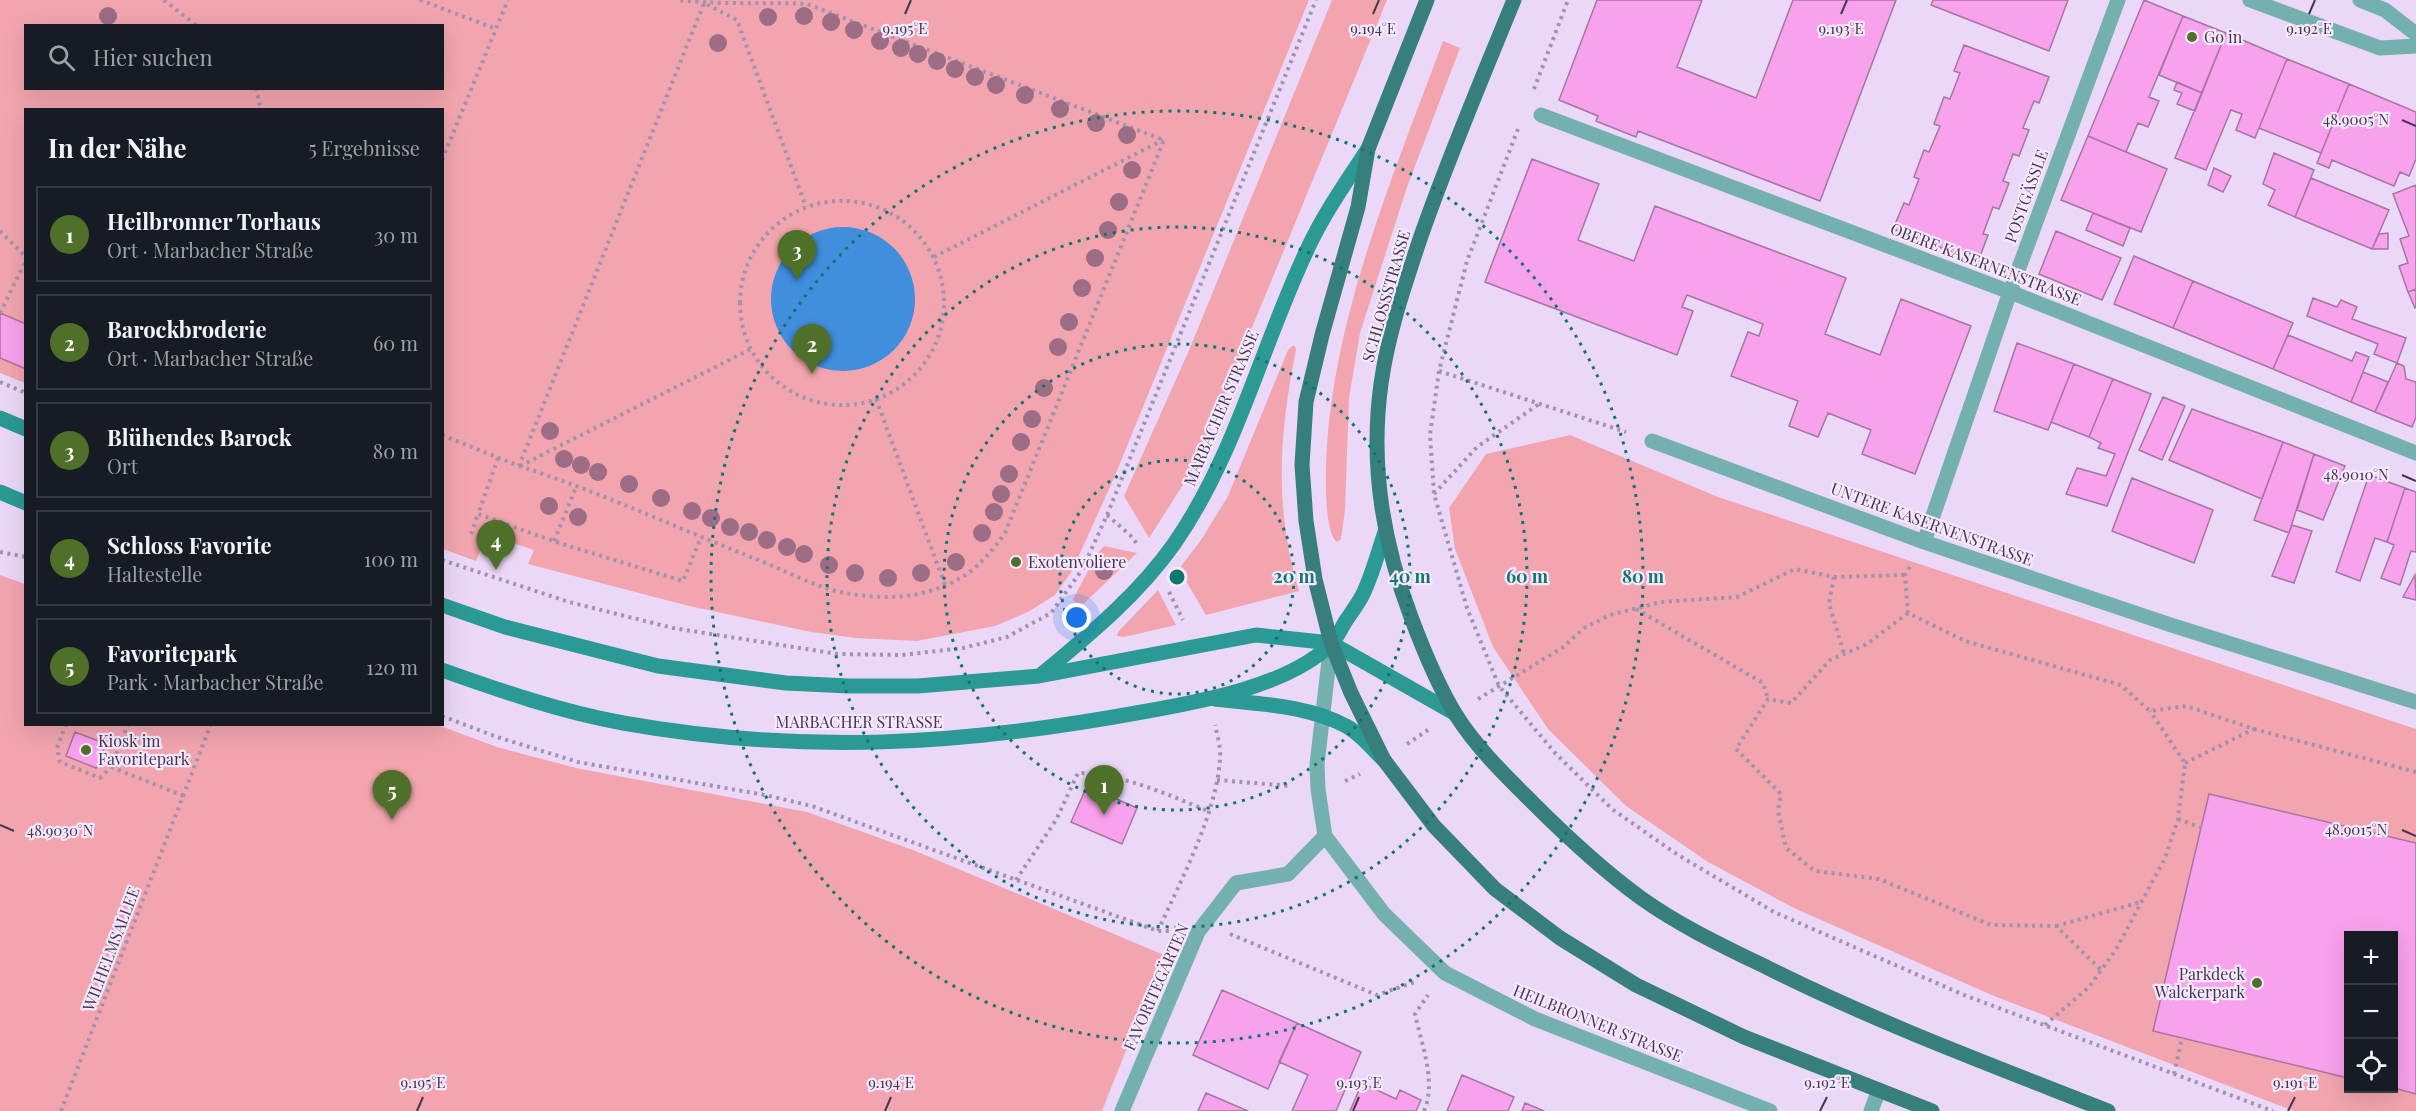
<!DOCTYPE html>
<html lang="de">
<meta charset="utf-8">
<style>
body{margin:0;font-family:"Playfair Display",serif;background:#20242c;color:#f1f3f6}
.controls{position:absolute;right:18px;bottom:18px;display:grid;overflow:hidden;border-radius:0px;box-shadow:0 6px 24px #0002}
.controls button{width:54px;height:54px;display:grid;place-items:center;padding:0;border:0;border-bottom:2px solid #363941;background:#171b24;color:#f1f3f6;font:30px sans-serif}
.you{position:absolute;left:1077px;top:618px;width:21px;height:21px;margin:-15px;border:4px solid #fff;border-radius:50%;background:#1a73e8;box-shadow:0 0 0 9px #1a73e833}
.badge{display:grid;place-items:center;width:39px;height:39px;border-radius:50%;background:#4e7029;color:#fff;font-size:20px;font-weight:700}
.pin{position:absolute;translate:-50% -50px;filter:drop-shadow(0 2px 3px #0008)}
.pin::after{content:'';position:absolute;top:32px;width:21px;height:18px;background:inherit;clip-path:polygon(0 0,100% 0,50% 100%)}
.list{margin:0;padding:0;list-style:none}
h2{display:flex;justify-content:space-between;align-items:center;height:78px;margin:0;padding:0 24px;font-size:26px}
h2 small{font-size:20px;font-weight:400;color:#9ea1a6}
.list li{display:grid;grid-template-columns:39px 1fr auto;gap:18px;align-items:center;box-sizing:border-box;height:96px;margin:0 12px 12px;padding:0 12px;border:2px solid #363941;border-radius:0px}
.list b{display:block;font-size:22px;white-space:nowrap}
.list p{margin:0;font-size:20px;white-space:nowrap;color:#9ea1a6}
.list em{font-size:20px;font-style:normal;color:#9ea1a6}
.icon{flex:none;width:33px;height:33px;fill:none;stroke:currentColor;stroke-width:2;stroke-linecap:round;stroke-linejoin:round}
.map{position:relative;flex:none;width:2416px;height:1111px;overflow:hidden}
.search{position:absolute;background:#171b24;box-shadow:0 6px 24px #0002;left:24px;top:24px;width:420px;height:66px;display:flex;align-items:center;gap:15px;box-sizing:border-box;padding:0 21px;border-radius:0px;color:#9ea1a6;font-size:22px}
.panel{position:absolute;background:#171b24;box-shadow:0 6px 24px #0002;left:24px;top:108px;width:420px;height:618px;border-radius:0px}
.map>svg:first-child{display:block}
.green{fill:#f2a5ae;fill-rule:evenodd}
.water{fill:#408edc}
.building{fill:#f8a1ed;stroke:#a5769f;stroke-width:1.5}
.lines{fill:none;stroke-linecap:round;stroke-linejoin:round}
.path{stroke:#a292ae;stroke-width:4;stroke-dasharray:3 4.5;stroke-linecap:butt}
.street{stroke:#74b1ae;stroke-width:15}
.secondary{stroke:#2b9994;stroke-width:15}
.primary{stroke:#377f7c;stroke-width:15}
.tree{fill:#9c6d85}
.ticks{fill:none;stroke:#44374d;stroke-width:2}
.ring{fill:none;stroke:#0f766e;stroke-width:3;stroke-dasharray:3 6}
.poi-dot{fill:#4e7029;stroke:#f5e8ff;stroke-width:2}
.labels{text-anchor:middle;stroke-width:4.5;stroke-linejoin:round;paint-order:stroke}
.poi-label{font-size:16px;fill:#44374d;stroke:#f5e8ff;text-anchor:start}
.street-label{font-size:16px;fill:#44374d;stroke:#f5e8ff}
.ticks-label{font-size:15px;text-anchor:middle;fill:#44374d;stroke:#f5e8ff;stroke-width:4.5;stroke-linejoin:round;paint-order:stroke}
.centre{fill:#0f766e;stroke:#f5e8ff;stroke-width:3}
.ring-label{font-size:18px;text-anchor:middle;font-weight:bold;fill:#0f766e;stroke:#f5e8ff;stroke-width:4.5;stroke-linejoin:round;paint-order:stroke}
</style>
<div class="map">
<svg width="2416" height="1111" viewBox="0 0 2416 1111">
<rect width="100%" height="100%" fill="#ebd8f9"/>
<path class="green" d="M0,0H1309L1114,478L1072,571L1055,595L1028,612L995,626L917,641L856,638L811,632L689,606L528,564L534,550L487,534L476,561L443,549L442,110H26L25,383L0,373ZM26,26H442V88H26Z
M1332,0H1387L1195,466L1149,538L1124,496L1190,348Z
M1443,41L1460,48L1407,187L1360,333L1349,398L1345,510L1341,539L1337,542C1328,536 1326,502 1326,490C1323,338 1391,182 1443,41Z
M1292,346H1295L1296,350C1279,434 1274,508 1299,591L1206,615L1179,569L1201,540L1228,496L1288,350Z
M1570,435L1718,497L2416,729V1111H2294L1994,996L1796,909L1708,862L1626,806L1548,729L1493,647L1455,549L1449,508L1486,454ZM2348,936H2394V1088H2348Z
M1104,546L1137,553L1078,609L1073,599L1097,554Z
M0,575L25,584L26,724L438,725L497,747L576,768L807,812L913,850L1164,955L1102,1111H0Z
M1158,590L1176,625L1124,637L1117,636L1118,632Z"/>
<path class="water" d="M771 299a72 72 0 1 1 144 0a72 72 0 1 1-144 0Z"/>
<path class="building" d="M1597,0H1702L1677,67L1756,98L1793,0H1896L1820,201L1638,131L1636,137L1596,121L1598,116L1559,100Z
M1933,0H2068L2049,51L1931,5Z
M2144,0L2183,16L2149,97L2159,101L2148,127L2138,123L2126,152L2088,136Z
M2183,16L2226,33L2202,93L2159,75Z
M2226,33L2287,59L2255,138L2236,130L2242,114L2231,110L2206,170L2175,158Z
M1964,45L2049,77L2039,103L2034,101L2023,128L2029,130L2019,156L2013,154L2003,181L2009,183L1999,209L1993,207L1983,234L1988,235L1978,262L1893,229L1904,203L1909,205L1919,179L1914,177L1924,150L1929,152L1940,126L1934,124L1944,97L1950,99L1960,73L1954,71Z
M2287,59L2349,84L2321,153L2259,128Z
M2177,82L2202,93L2195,111L2177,104L2182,93L2174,90Z
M2349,84L2416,112V159L2409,176L2400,172L2394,186L2332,160L2329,168L2317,163Z
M2088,136L2167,169L2141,232L2061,200Z
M2274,153L2314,170L2295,217L2268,205L2275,190L2263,184Z
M1532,159L1599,184L1578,240L1634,261L1655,206L1846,278L1825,334L1880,355L1901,299L1971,326L1915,474L1862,454L1871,430L1828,413L1818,437L1789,426L1798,401L1731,376L1748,332L1759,336L1763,324L1687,295L1682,307L1693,311L1677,355L1485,282Z
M2214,168L2231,176L2223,192L2208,185Z
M2311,178L2389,210L2372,249L2295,217Z
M2416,185V289L2408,292L2399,266L2408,263L2400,239L2409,236L2393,194Z
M2093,213L2130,228L2123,246L2086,230Z
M2056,231L2121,258L2102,300L2039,274Z
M2388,233V249H2372L2379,234Z
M2134,256L2193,281L2173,328L2114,304Z
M2193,281L2293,323L2273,369L2173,328Z
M2416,289V307L2415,308L2408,292Z
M2313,298L2337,307L2341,300L2357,307L2352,319L2406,338L2397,363L2374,354L2378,344L2307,316Z
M0,313L26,324V369L0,358Z
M2288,335L2352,361L2356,352L2369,357L2351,402L2273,369Z
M2017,343L2074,364L2048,430L1994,411Z
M2397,363L2404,366L2406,379L2416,382V417L2412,427L2375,412Z
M2074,364L2113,379L2089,437L2051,422Z
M2363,372L2388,382L2375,412L2351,402Z
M2113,379L2151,394L2107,506L2066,494L2077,468L2106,476L2115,454L2098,448L2101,443L2089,437Z
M2163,397L2185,406L2162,460L2139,450Z
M2192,409L2283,442L2262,499L2169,460Z
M2283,442L2314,454L2289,533L2254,520Z
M2314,454L2345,466L2323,520L2297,510Z
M2369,475L2405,488L2387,542L2375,538L2360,581L2336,572Z
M2132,478L2213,510L2194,563L2112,531Z
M2405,488L2416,492V552L2411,551L2400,585L2381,578L2394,545L2387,542Z
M2292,525L2312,531L2294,583L2272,576Z
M2415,575L2416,600L2403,597Z
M75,732L106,744L96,768L66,756Z
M1087,786L1137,808L1122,844L1071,822Z
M2209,794L2416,843V1094L2394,1088V936H2348V1078L2153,1031Z
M1222,990L1297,1023L1268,1089L1193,1055Z
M1297,1023L1361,1052L1336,1111H1292L1308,1075L1279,1062Z
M1462,1075L1514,1097L1508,1111H1447Z
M1362,1083L1396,1099L1400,1090L1421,1100L1416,1111H1350Z
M1206,1093L1248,1111H1198Z
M1525,1103L1544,1111H1522Z"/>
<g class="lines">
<path class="path" d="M164,0L197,26
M420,0L496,29
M256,88L261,110
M1534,89L1568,0
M1518,129L1467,261L1439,371L1430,435L1434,494L1467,608L1499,686L1555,753L1612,809L1678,855L1774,912L1964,995L2273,1111
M442,160L508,0
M740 303a102 102 0 1 1 204 0a102 102 0 1 1-204 0Z
M0,231L26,257
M934,257L1163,140
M0,313L26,260
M1439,371L1626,432
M0,382L26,393
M876,399L945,585
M442,435L519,466L704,3L737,20L806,207
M498,458L478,514L562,544L683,581L701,537
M519,466C600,492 677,528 756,559C781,569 820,589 845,593C868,597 896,599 918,594C961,584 980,568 1005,533L1164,140L807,4C764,2 720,5 677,0
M520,466L751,349
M1434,494L1477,447L1539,404
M1107,515L1130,535L1139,546
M471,534L478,514
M554,541L577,485
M0,552L26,557
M442,560L569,602L673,628L838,654L902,655L963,648L1007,637L1051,613L1082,570L1107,515L1316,0
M1910,567L1905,575L1908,613L1965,641L2121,685L2150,711L2186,706L2254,729L2416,772
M1834,577L1829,603L1844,654
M1169,592L1183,620
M1636,609L1763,683L1768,699
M1908,613L1867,644L1830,660L1791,703L1768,699L1736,749L1781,794L1778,811L1786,848L1815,871L1879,879L1991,925L2056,926L2101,970
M1478,699L1562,648L1584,628L1610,615L1661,602L1737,597L1795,569L1834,577L1905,575
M442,716L497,737L578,762L765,795L812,806L1158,931H1169
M66,724L57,748L60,762L100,778L111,767L128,724
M1407,744L1428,730
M2185,763L2254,729
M111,767L184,796
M1217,780L1291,786
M1345,781L1360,774
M2178,819L2202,828
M1016,880L1056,820L1078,773C1120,773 1169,795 1208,811
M2056,926L2141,902
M1158,931C1180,882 1218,811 1220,757C1221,747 1217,735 1215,725
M1230,934L1377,995L1415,982
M2045,1025L2089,987L2117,948L2142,901L2165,858L2178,819L2185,763L2150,711
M2174,1074L2182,1038
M61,1111L211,724
M1424,1111C1437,1082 1421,1043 1415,1014L1428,995"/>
<path class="street" d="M2250,0L2380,48L2416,46
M2360,0L2385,10L2416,34
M1541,115L2010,292L2416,453
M1652,441L1924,542L2171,625L2416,702
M1924,542L2010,292L2118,0
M1331,643L1317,764L1318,789L1325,836L1384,914L1445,973L1535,1019L1770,1111
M1122,1111L1198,932L1236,883L1288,874L1325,836
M1871,1111L1879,1090"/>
<path class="secondary" d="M0,418L26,429
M0,492L26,503
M442,605L505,627L658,666L786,683L849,686H918L1039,676L1256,635L1331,643L1454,713
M442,670C501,691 562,712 623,723C804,755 962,745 1142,712C1199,702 1289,686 1331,644C1337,638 1341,629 1345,622C1351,613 1357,605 1362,596C1372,576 1378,552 1385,532
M1042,674C1089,635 1138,595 1174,544C1236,455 1261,347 1307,250C1323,215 1346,182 1368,149
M1215,699C1258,704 1307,705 1346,726C1360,733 1372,749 1384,760"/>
<path class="primary" d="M1427,0L1368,149L1358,207L1322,335L1306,402L1302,465L1306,521L1315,579L1331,643L1351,693L1384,760L1434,826L1495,889L1560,938L1636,985L1744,1037L1932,1111
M1514,0C1482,78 1449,156 1421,236C1405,284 1388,333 1381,384C1370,463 1383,543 1411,617C1423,649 1438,686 1456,715C1476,747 1505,775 1531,801C1566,836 1601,869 1641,898C1680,926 1725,947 1768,968C1878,1023 1994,1066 2108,1111"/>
</g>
<g class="tree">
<circle cx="108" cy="16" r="9"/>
<circle cx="804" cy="16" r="9"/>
<circle cx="768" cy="17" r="9"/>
<circle cx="831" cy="22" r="9"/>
<circle cx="854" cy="30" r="9"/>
<circle cx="880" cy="41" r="9"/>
<circle cx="718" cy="43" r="9"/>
<circle cx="901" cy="48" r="9"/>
<circle cx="918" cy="54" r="9"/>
<circle cx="937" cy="61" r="9"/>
<circle cx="955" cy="69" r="9"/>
<circle cx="975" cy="77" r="9"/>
<circle cx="996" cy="85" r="9"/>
<circle cx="1025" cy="95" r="9"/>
<circle cx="1060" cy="109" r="9"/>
<circle cx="1096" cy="123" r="9"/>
<circle cx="1127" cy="135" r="9"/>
<circle cx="1132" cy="170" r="9"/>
<circle cx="1119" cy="202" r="9"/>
<circle cx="1108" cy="230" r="9"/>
<circle cx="1095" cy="258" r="9"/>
<circle cx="1082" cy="288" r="9"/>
<circle cx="1069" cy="322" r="9"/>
<circle cx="1058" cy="347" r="9"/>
<circle cx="1044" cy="388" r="9"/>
<circle cx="1032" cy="419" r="9"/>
<circle cx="550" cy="431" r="9"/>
<circle cx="1021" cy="442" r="9"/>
<circle cx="564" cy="459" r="9"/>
<circle cx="581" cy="465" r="9"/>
<circle cx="598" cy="472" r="9"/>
<circle cx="1009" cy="474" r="9"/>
<circle cx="629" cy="484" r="9"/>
<circle cx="1001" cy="494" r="9"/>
<circle cx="661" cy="498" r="9"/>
<circle cx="549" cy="506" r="9"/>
<circle cx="692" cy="511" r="9"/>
<circle cx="994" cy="512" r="9"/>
<circle cx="578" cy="517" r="9"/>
<circle cx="711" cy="518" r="9"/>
<circle cx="730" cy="527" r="9"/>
<circle cx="749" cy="532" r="9"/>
<circle cx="982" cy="533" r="9"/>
<circle cx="767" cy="540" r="9"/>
<circle cx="787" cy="547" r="9"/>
<circle cx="804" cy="554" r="9"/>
<circle cx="956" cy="562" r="9"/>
<circle cx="829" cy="565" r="9"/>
<circle cx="1104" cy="571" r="9"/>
<circle cx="855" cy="573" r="9"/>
<circle cx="921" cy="573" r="9"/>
<circle cx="888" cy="578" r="9"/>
</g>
<path class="ticks" d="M905,14L911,0M1373,14L1379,0M1841,14L1847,0M2309,14L2315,0M2402,120L2416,126M2402,475L2416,481M0,825L14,831M2402,830L2416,836M417,1111L423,1097M885,1111L891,1097M1353,1111L1359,1097M1820,1111L1827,1097M2288,1111L2295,1097"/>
<g class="ring">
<circle cx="1177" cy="577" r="117"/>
<circle cx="1177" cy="577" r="233"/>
<circle cx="1177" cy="577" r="350"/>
<circle cx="1177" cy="577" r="466"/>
</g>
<g class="poi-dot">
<circle cx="2192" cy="37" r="6"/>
<circle cx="1016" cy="562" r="6"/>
<circle cx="86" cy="750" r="6"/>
<circle cx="2257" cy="983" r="6"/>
</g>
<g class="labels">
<g class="poi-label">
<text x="2204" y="43">Go in</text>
<text x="1028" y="568">Exotenvoliere</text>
<text x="98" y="747">Kiosk im<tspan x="98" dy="18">Favoritepark</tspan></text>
<text x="2245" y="980" text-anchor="end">Parkdeck<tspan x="2245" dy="18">Walckerpark</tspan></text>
</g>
<g class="street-label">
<text transform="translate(2026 196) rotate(-70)" y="6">POSTGÄSSLE</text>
<text transform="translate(1986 264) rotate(21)" y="6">OBERE KASERNENSTRASSE</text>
<text transform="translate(1386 296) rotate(-74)" y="6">SCHLOSSSTRASSE</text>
<text transform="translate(1221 408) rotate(-67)" y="6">MARBACHER STRASSE</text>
<text transform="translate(1932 524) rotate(20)" y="6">UNTERE KASERNENSTRASSE</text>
<text x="859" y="728">MARBACHER STRASSE</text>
<text transform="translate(111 949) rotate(-69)" y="6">WILHELMSALLEE</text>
<text transform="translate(1156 987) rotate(-66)" y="6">FAVORITEGÄRTEN</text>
<text transform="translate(1598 1023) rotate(22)" y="6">HEILBRONNER STRASSE</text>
</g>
</g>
<g class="ticks-label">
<text x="905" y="34">9.195°E</text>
<text x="1373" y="34">9.194°E</text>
<text x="1841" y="34">9.193°E</text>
<text x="2309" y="34">9.192°E</text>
<text x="2356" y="125">48.9005°N</text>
<text x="2356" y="480">48.9010°N</text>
<text x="2356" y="835">48.9015°N</text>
<text x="60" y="836">48.9030°N</text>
<text x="423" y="1088">9.195°E</text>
<text x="891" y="1088">9.194°E</text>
<text x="1359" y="1088">9.193°E</text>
<text x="1827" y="1088">9.192°E</text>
<text x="2295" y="1088">9.191°E</text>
</g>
<circle cx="1177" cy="577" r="9" class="centre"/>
<g class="ring-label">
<text x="1294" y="583">20 m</text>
<text x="1410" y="583">40 m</text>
<text x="1527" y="583">60 m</text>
<text x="1643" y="583">80 m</text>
</g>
</svg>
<div class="controls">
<button>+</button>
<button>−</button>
<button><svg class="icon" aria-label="locate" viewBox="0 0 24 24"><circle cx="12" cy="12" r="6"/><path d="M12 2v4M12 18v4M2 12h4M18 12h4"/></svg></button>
</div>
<div class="you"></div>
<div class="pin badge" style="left:1104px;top:815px">1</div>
<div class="pin badge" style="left:812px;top:374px">2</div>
<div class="pin badge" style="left:797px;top:280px">3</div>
<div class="pin badge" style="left:496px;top:570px">4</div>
<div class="pin badge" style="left:392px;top:820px">5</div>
<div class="search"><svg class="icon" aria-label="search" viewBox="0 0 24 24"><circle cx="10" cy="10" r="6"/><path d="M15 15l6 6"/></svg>Hier suchen</div>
<section class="panel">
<h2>In der Nähe<small>5 Ergebnisse</small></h2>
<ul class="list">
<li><span class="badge">1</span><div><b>Heilbronner Torhaus</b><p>Ort · Marbacher Straße</p></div><em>30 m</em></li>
<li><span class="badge">2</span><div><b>Barockbroderie</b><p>Ort · Marbacher Straße</p></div><em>60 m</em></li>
<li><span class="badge">3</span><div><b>Blühendes Barock</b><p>Ort</p></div><em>80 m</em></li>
<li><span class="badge">4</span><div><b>Schloss Favorite</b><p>Haltestelle</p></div><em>100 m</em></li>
<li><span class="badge">5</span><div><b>Favoritepark</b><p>Park · Marbacher Straße</p></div><em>120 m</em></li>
</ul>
</section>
</div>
